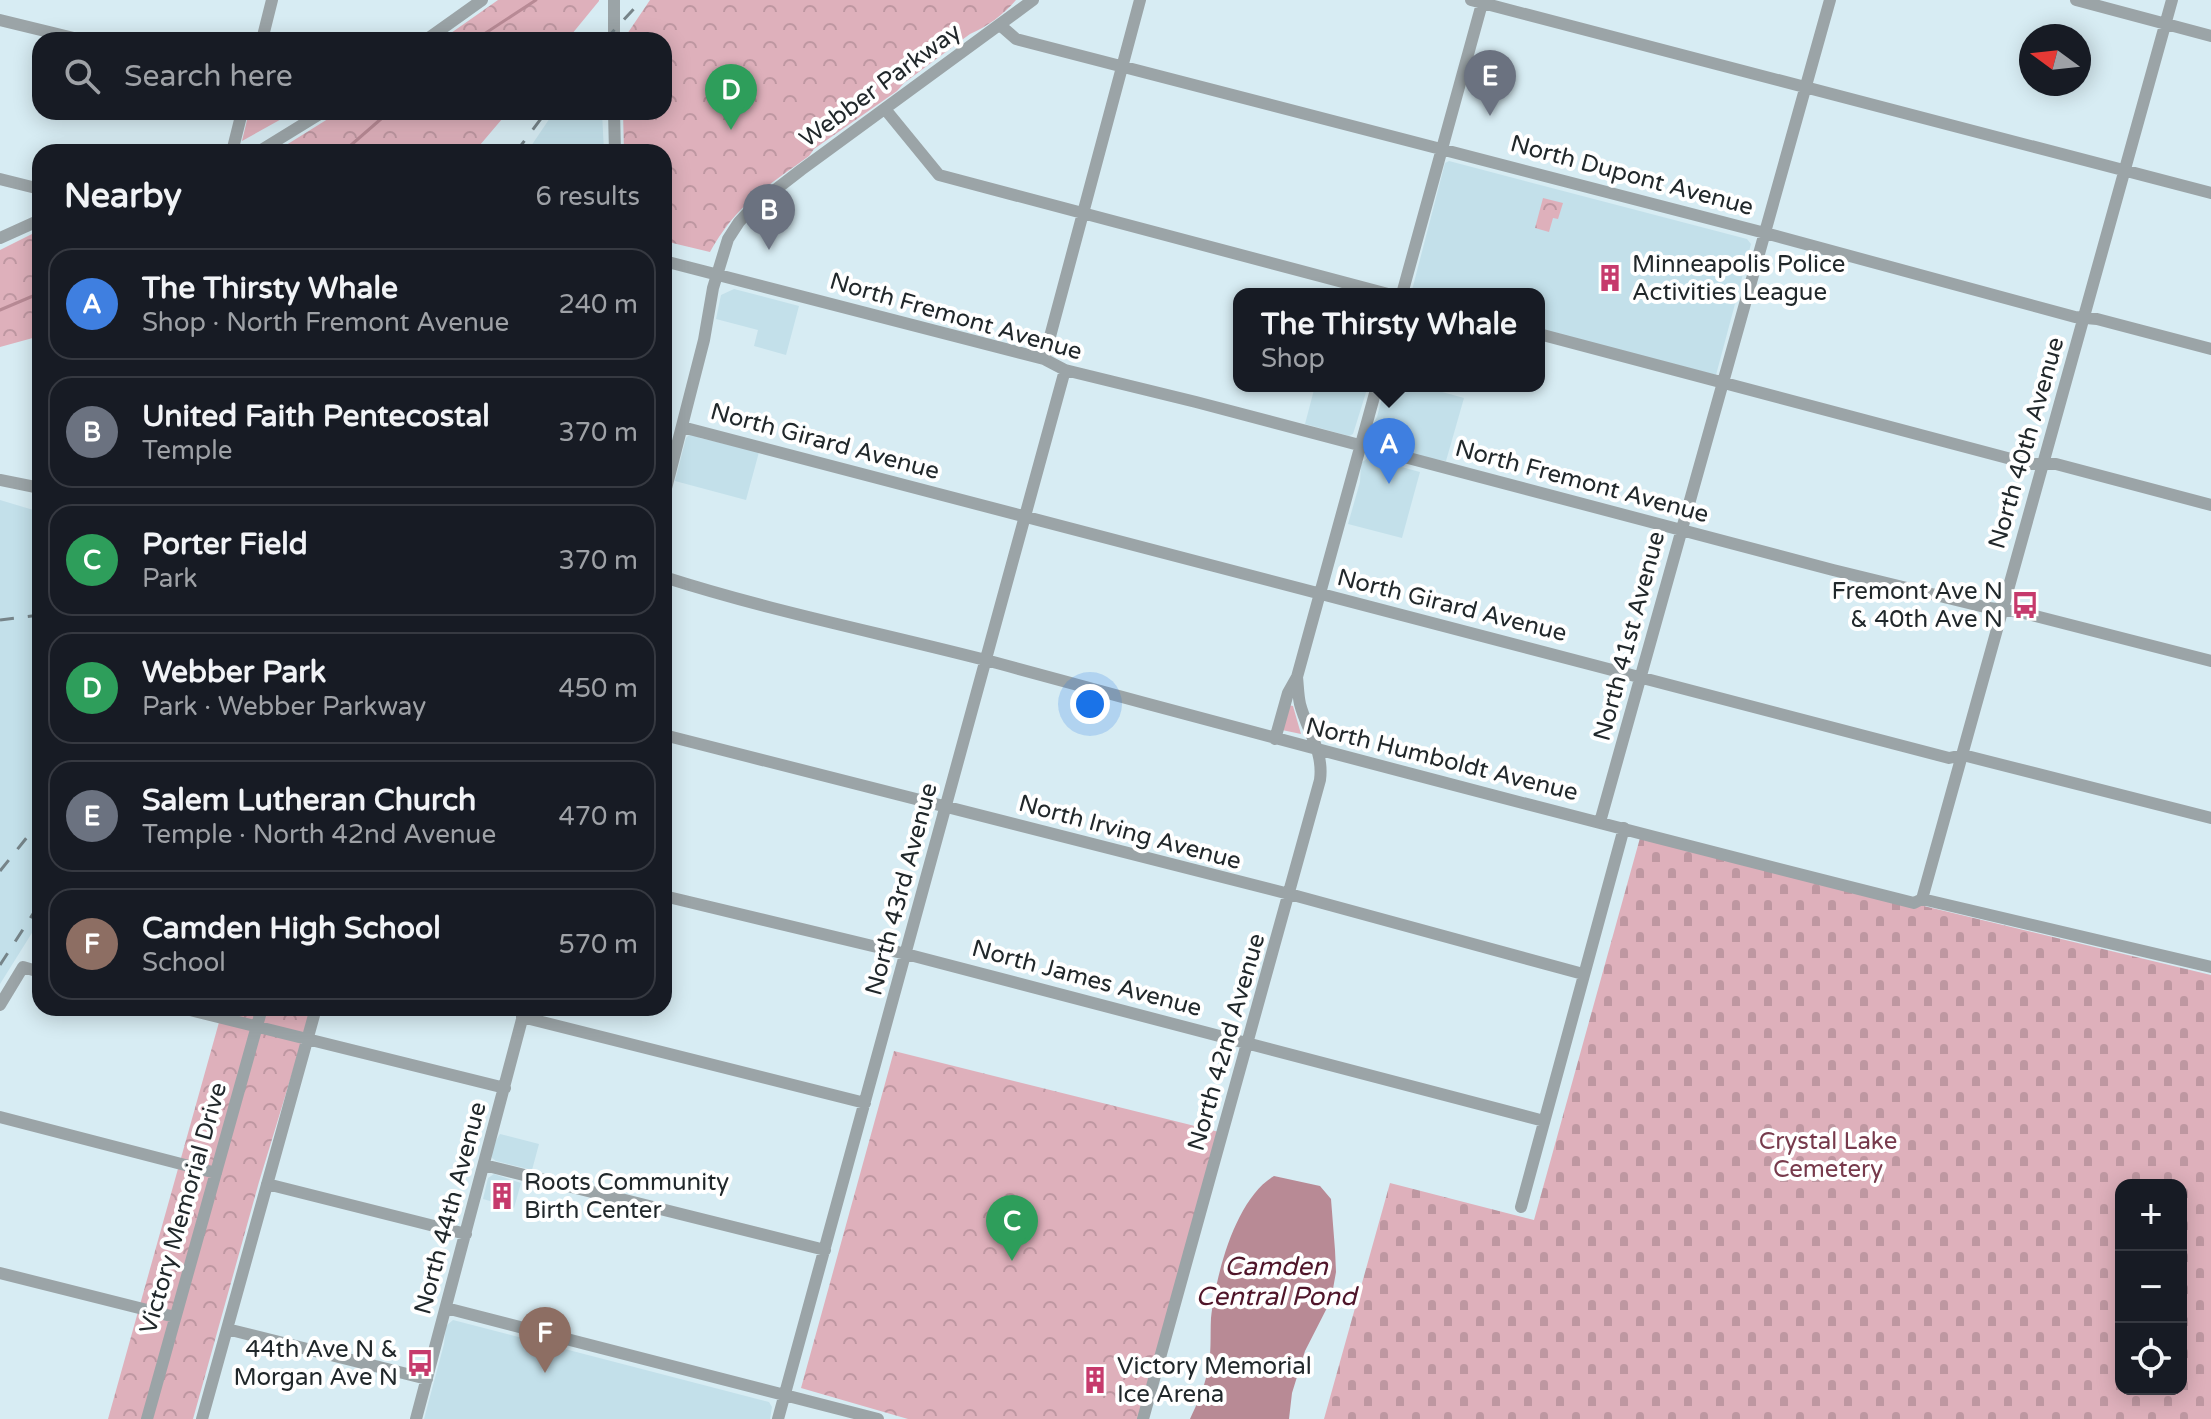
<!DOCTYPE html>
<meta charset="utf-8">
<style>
body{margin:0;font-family:"Varela Round",sans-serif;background:#20242c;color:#f1f3f6}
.controls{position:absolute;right:24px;bottom:24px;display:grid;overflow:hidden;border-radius:16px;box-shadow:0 4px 20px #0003}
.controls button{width:72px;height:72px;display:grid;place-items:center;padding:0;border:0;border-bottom:2px solid #363941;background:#171b24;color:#f1f3f6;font:40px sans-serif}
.compass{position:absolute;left:2019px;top:24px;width:72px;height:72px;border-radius:50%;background:#171b24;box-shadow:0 4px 20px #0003;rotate:285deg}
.you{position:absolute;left:1090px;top:704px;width:28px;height:28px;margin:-20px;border:6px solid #fff;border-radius:50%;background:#1a73e8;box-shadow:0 0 0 12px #1a73e833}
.badge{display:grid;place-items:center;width:52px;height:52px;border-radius:50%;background:#0f766e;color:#fff;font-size:26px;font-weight:700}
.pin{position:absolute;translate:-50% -66px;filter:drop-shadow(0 2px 4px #0008)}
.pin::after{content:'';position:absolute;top:42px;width:28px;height:24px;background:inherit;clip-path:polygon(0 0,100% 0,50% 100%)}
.popup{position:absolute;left:1233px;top:288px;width:312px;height:104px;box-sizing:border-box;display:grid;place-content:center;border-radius:16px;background:#171b24;filter:drop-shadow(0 2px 6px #0005);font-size:26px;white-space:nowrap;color:#9ea1a6}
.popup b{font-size:30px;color:#f1f3f6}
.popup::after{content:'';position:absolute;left:50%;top:100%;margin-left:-16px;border:16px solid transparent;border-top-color:#171b24}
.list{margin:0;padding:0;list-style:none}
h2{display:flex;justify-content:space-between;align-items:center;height:104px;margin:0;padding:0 32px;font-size:34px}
h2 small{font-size:26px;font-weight:400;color:#9ea1a6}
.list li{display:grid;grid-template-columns:52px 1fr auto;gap:24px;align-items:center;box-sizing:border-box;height:112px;margin:0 16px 16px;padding:0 16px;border:2px solid #363941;border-radius:24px}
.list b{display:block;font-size:30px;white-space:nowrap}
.list p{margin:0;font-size:26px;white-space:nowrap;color:#9ea1a6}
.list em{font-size:26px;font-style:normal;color:#9ea1a6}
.icon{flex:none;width:44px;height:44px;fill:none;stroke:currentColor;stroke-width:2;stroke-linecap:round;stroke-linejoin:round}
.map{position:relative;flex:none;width:2211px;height:1419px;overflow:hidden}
.search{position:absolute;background:#171b24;box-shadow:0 4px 20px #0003;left:32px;top:32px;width:640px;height:88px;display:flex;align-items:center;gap:20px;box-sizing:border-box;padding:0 28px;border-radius:24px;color:#9ea1a6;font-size:30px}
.panel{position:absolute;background:#171b24;box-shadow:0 4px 20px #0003;left:32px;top:144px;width:640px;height:872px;border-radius:24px}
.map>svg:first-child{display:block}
.built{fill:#c3e0ea}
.green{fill:#deb0bb}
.cemetery{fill:url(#cemetery-stones);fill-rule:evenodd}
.park{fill:url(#park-crowns)}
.water{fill:#b88a95}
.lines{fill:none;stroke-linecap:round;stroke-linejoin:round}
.stream{stroke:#b88a95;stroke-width:3}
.minor{stroke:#9ba4a7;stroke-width:12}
.rail{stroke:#768489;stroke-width:3;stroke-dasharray:14 14;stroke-linecap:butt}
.labels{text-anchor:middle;stroke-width:8;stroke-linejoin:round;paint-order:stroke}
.street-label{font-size:24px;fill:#21282b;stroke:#fff}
.poi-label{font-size:24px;fill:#21282b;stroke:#fff;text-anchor:start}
.park-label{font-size:24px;fill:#773a4c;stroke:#fff}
.water-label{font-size:26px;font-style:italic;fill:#4f1529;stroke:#fff}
</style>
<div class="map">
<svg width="2211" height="1419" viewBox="0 0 2211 1419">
<defs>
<pattern id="cemetery-stones" width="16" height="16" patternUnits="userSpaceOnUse" patternTransform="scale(2)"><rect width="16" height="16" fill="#deb0bb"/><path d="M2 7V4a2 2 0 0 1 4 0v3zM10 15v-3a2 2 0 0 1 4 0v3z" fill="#be97a1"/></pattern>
<pattern id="park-crowns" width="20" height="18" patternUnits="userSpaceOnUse" patternTransform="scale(2)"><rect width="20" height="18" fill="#deb0bb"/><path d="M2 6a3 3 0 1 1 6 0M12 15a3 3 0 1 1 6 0" fill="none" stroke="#be97a1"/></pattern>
</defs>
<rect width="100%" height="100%" fill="#d7ecf3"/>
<path class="built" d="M554,112H602L604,152H527Z
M1449,161L1747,239L1751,244L1716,375L1539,329V294H1411L1445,163Z
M734,289L799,306L786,355L754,346L758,330L716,319L721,295Z
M1315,386H1368L1353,434L1349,436L1305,424Z
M1385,386H1420L1464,398L1446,461L1415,456L1370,443L1368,438L1371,427L1377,417Z
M690,434H695L700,438L759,452L746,500L675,481L686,438Z
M1368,458L1420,472L1402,538L1348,524L1360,482L1361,463Z
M0,500L40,512V920L0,984Z
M500,1134L539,1144L532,1170L496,1161L492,1158V1147Z
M494,1174L521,1183L514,1208L483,1199L488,1178Z
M453,1320L769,1402L772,1407L770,1419H424L444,1344L446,1326Z"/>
<path class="green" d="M249,112H294L242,141Z
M1288,705L1293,706L1301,734L1282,730Z"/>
<path class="cemetery" d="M1640,838L2211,975V1419H1324L1390,1183L1534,1220ZM2121,1185H2181V1389H2121Z"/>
<path class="park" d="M498,0H599V1L567,40H441Z
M650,0H1016C1004,14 987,27 970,34L904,83L897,91L814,149L809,156C765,188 738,203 710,252L664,241V152H624L623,112H664V40H623Z
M339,112H508L474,152H275Z
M1543,198L1563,203L1558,219L1553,218L1549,232L1535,228Z
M40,230V336L0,347V250Z
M223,1008H312L259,1182L193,1419H108Z
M894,1051L1223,1133L1143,1419H908L801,1388Z"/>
<path class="water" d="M1274,1176L1320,1186L1331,1199L1335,1250L1336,1272L1331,1300L1305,1351L1292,1393L1289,1419H1190C1197,1404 1204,1389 1207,1373C1212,1355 1210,1336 1211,1318C1216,1275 1235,1199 1274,1176Z"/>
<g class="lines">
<path class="stream" d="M475,40L536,0
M343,152L389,112
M0,310L40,293"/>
<path class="minor" d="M614,0V40
M1471,0L2211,193
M2076,0L2211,36
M0,20L82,40
M1000,25L1016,39L1765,233L2075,317L2097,319L2211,349
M262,40L272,0
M426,40L482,0
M885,109L939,175L1388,294
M614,112L615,152
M232,152L242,112
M258,152L323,112
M0,179L40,189
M0,238L40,220
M664,261L1044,359L1065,370L1196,402L1833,570L1989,608L2020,612L2211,661
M1402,294L1483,0
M1539,334L2030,464H2056L2211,505
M1044,359L1140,0
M682,427L1949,758L1963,755L2211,818
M0,480L40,488
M664,496L704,340L713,288L728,239L739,222L753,207L801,170L1033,0
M664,577C773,612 886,634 997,663C1302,746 1607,826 1914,903L1922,899L2211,967
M664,735L1293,895L1583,974
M1275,739L1288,693L1297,677
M1600,822L1830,0
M664,896L906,954L1544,1121
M1922,899L2172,0
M0,1005L23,967L40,972
M182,1008L505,1088
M522,1017L865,1103
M0,1117L216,1173
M484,1165L825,1250
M267,1184L466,1234
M1521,1207L1624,828
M0,1273L175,1317
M446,1308L878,1419
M227,1329L427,1379
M147,1419L262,1008
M202,1419L316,1008
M416,1419L525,1008
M778,1419L1065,370
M1143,1419L1320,780C1324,751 1307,731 1300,704C1298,695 1298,686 1297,677L1377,386"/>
<path class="rail" d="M605,40L642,0
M516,152L546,112
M0,620L40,615
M0,871L40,821
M0,965L40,903"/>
</g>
<defs>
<g id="building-bare" transform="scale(2.16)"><path d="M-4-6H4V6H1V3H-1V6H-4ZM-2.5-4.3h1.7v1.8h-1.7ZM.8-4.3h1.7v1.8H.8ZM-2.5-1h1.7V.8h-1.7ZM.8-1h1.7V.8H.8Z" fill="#c63a6c" stroke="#fff" stroke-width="2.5" paint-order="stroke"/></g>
<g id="bus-bare" transform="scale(2.16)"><path d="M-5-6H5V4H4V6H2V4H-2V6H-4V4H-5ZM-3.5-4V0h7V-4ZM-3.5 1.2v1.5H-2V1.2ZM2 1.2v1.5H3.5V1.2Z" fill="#c63a6c" stroke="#fff" stroke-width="2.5" paint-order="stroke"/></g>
</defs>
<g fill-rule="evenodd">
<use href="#building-bare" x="1610" y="278"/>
<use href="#bus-bare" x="2025" y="605"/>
<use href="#building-bare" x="502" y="1196"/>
<use href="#bus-bare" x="420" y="1363"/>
<use href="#building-bare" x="1095" y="1380"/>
</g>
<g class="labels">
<g class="street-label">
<text transform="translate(880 85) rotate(-36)" y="8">Webber Parkway</text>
<text transform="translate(1632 175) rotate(15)" y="8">North Dupont Avenue</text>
<text transform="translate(956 316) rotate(16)" y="8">North Fremont Avenue</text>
<text transform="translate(825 441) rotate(15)" y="8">North Girard Avenue</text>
<text transform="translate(2026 443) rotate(-74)" y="8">North 40th Avenue</text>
<text transform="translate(1582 481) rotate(15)" y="8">North Fremont Avenue</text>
<text transform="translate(1452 605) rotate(14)" y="8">North Girard Avenue</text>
<text transform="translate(1629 636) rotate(-75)" y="8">North 41st Avenue</text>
<text transform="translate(1442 759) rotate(14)" y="8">North Humboldt Avenue</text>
<text transform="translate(1130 832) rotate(15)" y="8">North Irving Avenue</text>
<text transform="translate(901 889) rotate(-75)" y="8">North 43rd Avenue</text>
<text transform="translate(1087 978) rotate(15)" y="8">North James Avenue</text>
<text transform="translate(1226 1042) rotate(-74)" y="8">North 42nd Avenue</text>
<text transform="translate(183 1208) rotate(-74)" y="8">Victory Memorial Drive</text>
<text transform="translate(450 1208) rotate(-75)" y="8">North 44th Avenue</text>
</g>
<g class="poi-label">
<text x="1632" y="272">Minneapolis Police<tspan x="1632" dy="28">Activities League</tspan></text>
<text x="2003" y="599" text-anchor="end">Fremont Ave N<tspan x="2003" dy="28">&amp; 40th Ave N</tspan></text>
<text x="524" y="1190">Roots Community<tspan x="524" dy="28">Birth Center</tspan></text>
<text x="398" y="1357" text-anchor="end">44th Ave N &amp;<tspan x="398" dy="28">Morgan Ave N</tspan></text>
<text x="1117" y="1374">Victory Memorial<tspan x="1117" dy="28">Ice Arena</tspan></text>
</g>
<g class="park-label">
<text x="1828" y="1149">Crystal Lake<tspan x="1828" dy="28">Cemetery</tspan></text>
</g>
<g class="water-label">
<text x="1276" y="1275">Camden<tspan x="1276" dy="30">Central Pond</tspan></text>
</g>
</g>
</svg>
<div class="controls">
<button>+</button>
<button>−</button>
<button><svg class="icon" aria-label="locate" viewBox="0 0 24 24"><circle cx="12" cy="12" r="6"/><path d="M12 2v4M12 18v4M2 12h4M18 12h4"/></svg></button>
</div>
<svg class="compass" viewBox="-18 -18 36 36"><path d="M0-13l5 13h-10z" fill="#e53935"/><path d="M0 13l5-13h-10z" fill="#9ea1a6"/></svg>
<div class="you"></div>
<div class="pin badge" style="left:1389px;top:484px;background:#3f7fe0">A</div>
<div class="popup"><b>The Thirsty Whale</b>Shop</div>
<div class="pin badge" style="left:769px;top:250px;background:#6b7280">B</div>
<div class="pin badge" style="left:1012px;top:1261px;background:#2e9e5b">C</div>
<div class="pin badge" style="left:731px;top:130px;background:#2e9e5b">D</div>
<div class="pin badge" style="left:1490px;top:116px;background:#6b7280">E</div>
<div class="pin badge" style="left:545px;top:1373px;background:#8d6e63">F</div>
<div class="search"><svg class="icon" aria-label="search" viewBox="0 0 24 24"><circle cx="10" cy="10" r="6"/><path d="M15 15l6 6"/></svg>Search here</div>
<section class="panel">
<h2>Nearby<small>6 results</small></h2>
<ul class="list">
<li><span class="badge" style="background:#3f7fe0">A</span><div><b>The Thirsty Whale</b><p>Shop · North Fremont Avenue</p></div><em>240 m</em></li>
<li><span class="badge" style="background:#6b7280">B</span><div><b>United Faith Pentecostal</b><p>Temple</p></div><em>370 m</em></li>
<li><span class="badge" style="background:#2e9e5b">C</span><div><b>Porter Field</b><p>Park</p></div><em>370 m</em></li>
<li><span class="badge" style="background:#2e9e5b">D</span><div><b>Webber Park</b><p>Park · Webber Parkway</p></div><em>450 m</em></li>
<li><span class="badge" style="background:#6b7280">E</span><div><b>Salem Lutheran Church</b><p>Temple · North 42nd Avenue</p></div><em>470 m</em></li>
<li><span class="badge" style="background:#8d6e63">F</span><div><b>Camden High School</b><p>School</p></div><em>570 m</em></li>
</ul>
</section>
</div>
